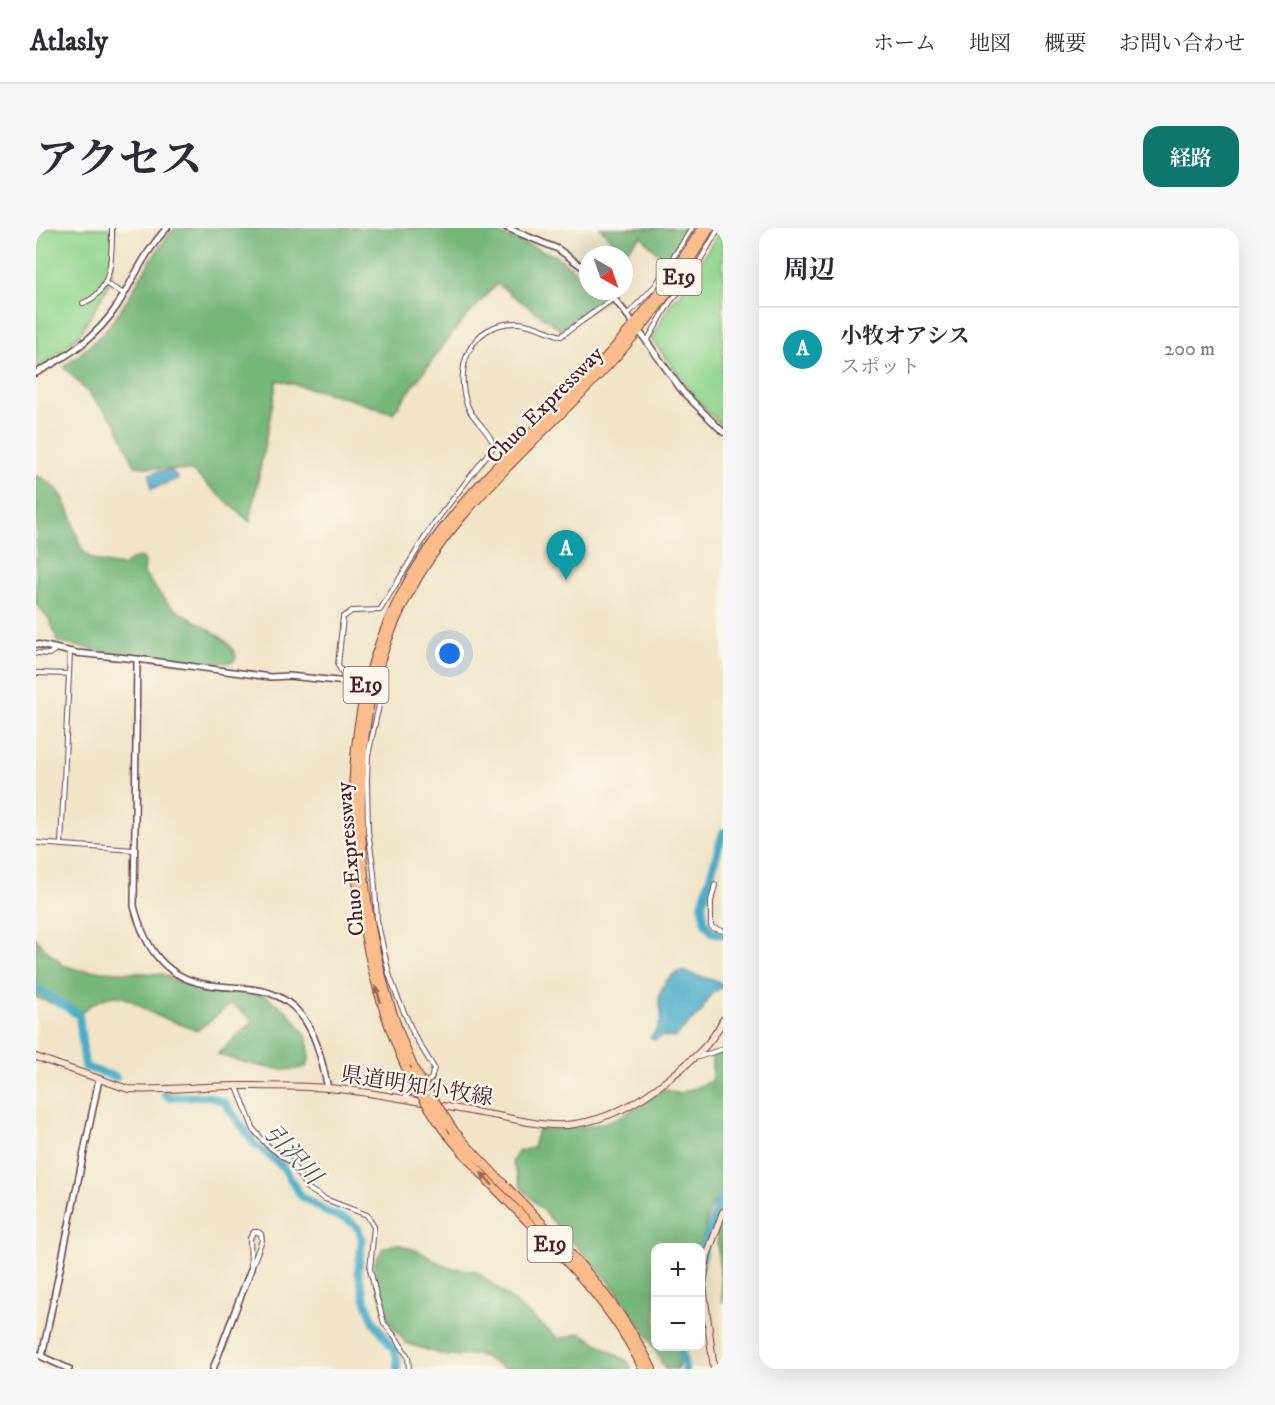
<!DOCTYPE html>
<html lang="ja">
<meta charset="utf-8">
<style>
body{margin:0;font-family:"IM FELL DW Pica","Noto Serif JP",serif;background:#f7f7f7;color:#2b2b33}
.controls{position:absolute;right:18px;bottom:18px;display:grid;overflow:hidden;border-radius:12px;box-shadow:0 6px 24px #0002}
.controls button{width:54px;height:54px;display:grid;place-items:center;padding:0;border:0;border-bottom:2px solid #e1e1e2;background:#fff;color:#2b2b33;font:30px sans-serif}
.compass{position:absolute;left:543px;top:18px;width:54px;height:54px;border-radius:50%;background:#fff;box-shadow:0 6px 24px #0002;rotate:140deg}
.you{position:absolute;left:414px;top:426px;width:21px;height:21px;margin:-15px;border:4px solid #fff;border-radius:50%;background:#1a73e8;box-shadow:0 0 0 9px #1a73e833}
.badge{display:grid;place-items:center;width:39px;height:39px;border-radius:50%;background:#0f766e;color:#fff;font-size:20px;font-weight:700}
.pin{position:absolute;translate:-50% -50px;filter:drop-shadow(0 2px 3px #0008)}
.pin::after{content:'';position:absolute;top:32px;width:21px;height:18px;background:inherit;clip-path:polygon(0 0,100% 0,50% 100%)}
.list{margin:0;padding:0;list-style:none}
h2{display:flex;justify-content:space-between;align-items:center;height:78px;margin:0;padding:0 24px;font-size:26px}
h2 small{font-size:20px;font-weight:400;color:#7c7c81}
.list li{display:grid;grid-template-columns:39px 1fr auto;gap:18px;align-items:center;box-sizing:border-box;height:84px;padding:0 24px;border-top:2px solid #e1e1e2}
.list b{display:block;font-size:22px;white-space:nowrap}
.list p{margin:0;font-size:20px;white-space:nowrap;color:#7c7c81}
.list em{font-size:20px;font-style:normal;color:#7c7c81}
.map{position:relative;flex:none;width:687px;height:1141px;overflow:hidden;border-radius:18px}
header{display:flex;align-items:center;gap:36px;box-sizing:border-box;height:84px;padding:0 30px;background:#fff;border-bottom:2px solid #e1e1e2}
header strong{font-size:28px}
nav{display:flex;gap:33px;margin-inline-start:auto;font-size:21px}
.intro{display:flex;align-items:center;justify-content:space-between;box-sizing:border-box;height:144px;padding:0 36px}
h1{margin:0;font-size:42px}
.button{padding:15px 27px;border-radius:18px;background:#0f766e;color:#fff;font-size:21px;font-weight:700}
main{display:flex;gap:36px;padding:0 36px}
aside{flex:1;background:#fff;border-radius:18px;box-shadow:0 6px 24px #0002}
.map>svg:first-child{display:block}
.green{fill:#91d58e;stroke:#6e7a5c;stroke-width:1.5}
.forest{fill:#74b679;stroke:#5f6a52;stroke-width:1.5}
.water{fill:#48acc7;stroke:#496679;stroke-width:1.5}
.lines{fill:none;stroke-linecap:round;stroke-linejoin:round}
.river{stroke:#48acc7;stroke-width:8}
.minor-casing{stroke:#633d42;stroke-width:6}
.tertiary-casing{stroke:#633d42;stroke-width:8}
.secondary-casing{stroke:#633d42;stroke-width:8}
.motorway-casing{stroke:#633d42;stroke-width:10}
.minor{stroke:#fff;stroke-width:4}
.tertiary{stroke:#fff;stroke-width:5}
.secondary{stroke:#fde4d0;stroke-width:6}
.motorway{stroke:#f9bc8a;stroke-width:8}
.motorway-bridge-casing{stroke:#633d42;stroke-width:10;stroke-linecap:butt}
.motorway-bridge{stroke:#f9bc8a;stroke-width:8}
.oneway{fill:#996656}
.labels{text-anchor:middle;stroke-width:4.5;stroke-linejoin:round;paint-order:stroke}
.shield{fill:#fbf7ec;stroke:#7f6065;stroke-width:1.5}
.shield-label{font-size:21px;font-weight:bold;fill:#4a1f2b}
.street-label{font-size:22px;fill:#4a1f2b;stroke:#fbf7ec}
.water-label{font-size:24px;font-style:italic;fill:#495769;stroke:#fbf7ec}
</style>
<header>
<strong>Atlasly</strong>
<nav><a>ホーム</a><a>地図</a><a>概要</a><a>お問い合わせ</a></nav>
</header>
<div class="intro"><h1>アクセス</h1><a class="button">経路</a></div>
<main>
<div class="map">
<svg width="687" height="1141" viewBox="0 0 687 1141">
<rect width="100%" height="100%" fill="#fbf7ec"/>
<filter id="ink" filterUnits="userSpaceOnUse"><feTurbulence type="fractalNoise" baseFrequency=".0167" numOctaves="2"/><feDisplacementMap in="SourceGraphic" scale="12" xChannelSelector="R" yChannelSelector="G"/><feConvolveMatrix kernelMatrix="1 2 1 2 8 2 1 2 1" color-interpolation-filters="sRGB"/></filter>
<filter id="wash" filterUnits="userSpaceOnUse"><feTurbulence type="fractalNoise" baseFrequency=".008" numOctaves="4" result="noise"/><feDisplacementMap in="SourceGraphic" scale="24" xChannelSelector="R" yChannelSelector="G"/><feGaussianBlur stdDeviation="1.35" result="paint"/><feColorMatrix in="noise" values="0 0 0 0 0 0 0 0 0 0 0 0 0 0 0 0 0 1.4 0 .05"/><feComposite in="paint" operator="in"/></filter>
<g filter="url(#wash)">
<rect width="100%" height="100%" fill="#f1e4c7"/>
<path class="green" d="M0,0H79L75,49L70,62L43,107L12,134L0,140Z
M685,0H687V199L663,174L615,110L635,76L653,54Z"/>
<path class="forest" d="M139,0H449L520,28L552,53V63H563L571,71L525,102L461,56L422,98L357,185L307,169L241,152L214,294L156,243L99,238L80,195L28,139C39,129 53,120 64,108C94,77 109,32 139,0Z
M564,0H652L630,33L605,8L588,25Z
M0,248C25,255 33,279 39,302C42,310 43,318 48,324C57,335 74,336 87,338C94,333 99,328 107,330L109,334L108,346C117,356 125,370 135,378C151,391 196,408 200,429L197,434C139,439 77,426 21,414C18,399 12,386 0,377Z
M0,710L5,717L27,737L43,742L126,746L165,763L228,767L251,783L270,807L274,828L271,838C250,848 203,834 182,826L218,792L195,776L161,803C148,797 135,793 122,788C108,783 96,769 80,768C67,768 52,779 42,786L0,769Z
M687,824V1075L678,976L673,984L665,1021L620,1020V1118L642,1119L644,1132L641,1141H629L609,1103L572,1052L485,959L476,933L483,923L497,920L502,901C558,903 583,894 628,861L643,866L676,853V827Z
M361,1016L382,1023L411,1039L440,1043L523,1111L545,1105L591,1133L596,1141H469L444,1127L410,1128L370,1115L353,1094L340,1056L339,1034L347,1020Z"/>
<path class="water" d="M123,243H136L142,251L115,261L114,246Z
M646,743L683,754L687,759L677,764L666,781L667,782L638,810L626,808L618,812L614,809C620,803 625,797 625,788C626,783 623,778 623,773C623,761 633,745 646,743Z"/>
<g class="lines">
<path class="river" d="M687,604L666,677L669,695L676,704L687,707
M0,760L43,787L49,839L80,849
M129,866L133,869L172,868L188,874L219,916L247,939L265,968L290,984L312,992L322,1000L326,1011L322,1043L329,1071L338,1094L358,1122L361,1130V1141
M681,981L684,972
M664,1039L669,1016L679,986
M645,1118L649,1141"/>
</g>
</g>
<g filter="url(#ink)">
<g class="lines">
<g class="minor-casing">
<path id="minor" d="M69,55L88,66
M47,75C77,65 76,26 76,0
M591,87L619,58L656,0
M611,113L634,74L652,53L683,0
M0,425L13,426L20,421
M0,445L33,446L34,424
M311,453L302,437L307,389L316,383L344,382L396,298L458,218C454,203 438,193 432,179C417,141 434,94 481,95C496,95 511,104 525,108L578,70
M345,468L332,527L331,552L332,603L338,645L341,692L353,746L361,768L378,807L398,840L395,851L386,856
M0,615L98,622
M25,617L33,446
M679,657L675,673V698L677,700L687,703
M659,830L687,821
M201,859L218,902L231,917L256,935L271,960L289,971L331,987L338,999L334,1041L340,1067L348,1095L361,1111L372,1129L373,1141
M369,869L380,860
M218,1004H222L225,1006L226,1012L215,1041L214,1010Z"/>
</g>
<g class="tertiary-casing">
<path id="tertiary" d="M471,0L522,21L552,43
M572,63L596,93
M606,107L647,164L687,204
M0,145C32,128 61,109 81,78C97,52 110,22 131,0
M0,416L40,425L101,431L98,678C108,716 126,748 168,756C204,763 239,754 265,787C282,808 286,836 292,860
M101,431L234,449L253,448L311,454L319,457
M341,466L345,468
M0,1126L33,1141
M6,1128L63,851
M177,1141L215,1041"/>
</g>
<g class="secondary-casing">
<path id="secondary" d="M0,829L92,861C128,863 165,858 201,858C231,858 262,858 292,860C350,865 406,879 462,888C488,893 513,900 539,896C575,891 607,872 635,849C656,832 675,817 687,792
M678,1141L667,1057L671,1028L687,984"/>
</g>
<g class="motorway-casing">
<path id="motorway" d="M370,840C342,777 327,713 320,644C308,509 329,397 416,289C458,236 510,192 557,143C599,99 634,52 666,0
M379,843C349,777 333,708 327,636C317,503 336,395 424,291C474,231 534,181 586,122C619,85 648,44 674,0
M407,901C425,922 442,943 462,963C515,1018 574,1070 607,1141
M418,903C486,981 570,1046 616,1141"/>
</g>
<use href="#minor" class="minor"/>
<use href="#tertiary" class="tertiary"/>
<use href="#secondary" class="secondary"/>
<use href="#motorway" class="motorway"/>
<g class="motorway-bridge-casing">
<path id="motorway-bridge" d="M370,840L382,862L407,901
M379,843L418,903"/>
</g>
<use href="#motorway-bridge" class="motorway-bridge"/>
</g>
<defs><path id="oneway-solid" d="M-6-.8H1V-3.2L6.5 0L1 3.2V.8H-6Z" transform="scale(1.5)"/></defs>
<g class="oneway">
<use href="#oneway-solid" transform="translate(342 766) rotate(-107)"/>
<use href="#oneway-solid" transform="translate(451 951) rotate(-133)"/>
</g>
</g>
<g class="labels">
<g class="shield">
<rect x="620.5" y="31" width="45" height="36" rx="4.5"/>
<rect x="307.5" y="439" width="45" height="36" rx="4.5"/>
<rect x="491.5" y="998" width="45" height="36" rx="4.5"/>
</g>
<g class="shield-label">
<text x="643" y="56">E19</text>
<text x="330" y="464">E19</text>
<text x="514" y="1023">E19</text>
</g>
<g class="street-label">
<text transform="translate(508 176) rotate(-45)" y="8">Chuo Expressway</text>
<text transform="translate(313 631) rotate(-95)" y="8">Chuo Expressway</text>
<text transform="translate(381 857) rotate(9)" y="8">県道明知小牧線</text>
</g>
<g class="water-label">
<text transform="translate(257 926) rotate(47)" y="8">引沢川</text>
</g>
</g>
</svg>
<div class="controls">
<button>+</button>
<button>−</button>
</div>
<svg class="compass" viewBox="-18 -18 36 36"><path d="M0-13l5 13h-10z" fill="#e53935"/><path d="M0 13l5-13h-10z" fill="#7c7c81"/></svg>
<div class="you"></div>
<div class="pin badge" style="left:530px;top:352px;background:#0f9aa8">A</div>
</div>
<aside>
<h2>周辺<small></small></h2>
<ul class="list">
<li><span class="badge" style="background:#0f9aa8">A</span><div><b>小牧オアシス</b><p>スポット</p></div><em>200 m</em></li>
</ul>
</aside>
</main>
